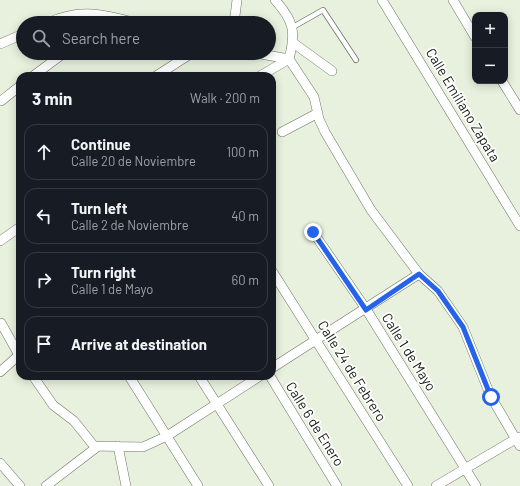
<!DOCTYPE html>
<meta charset="utf-8">
<style>
body{margin:0;font-family:Barlow,sans-serif;background:#242831;color:#f1f3f6}
.controls{position:absolute;right:12px;top:12px;display:grid;overflow:hidden;border-radius:8px;box-shadow:0 2px 10px #0003}
.controls button{width:36px;height:36px;display:grid;place-items:center;padding:0;border:0;border-bottom:1px solid #363941;background:#171b24;color:#f1f3f6;font:20px sans-serif}
.stop{position:absolute;width:12px;height:12px;margin:-9px;border:3px solid #2563eb;border-radius:50%;background:#fff}
.stop.end{background:#2563eb;border-color:#fff;box-shadow:0 1px 4px #0008}
.list{margin:0;padding:0;list-style:none}
h2{display:flex;justify-content:space-between;align-items:center;height:52px;margin:0;padding:0 16px;font-size:17px}
h2 small{font-size:13px;font-weight:400;color:#9ea1a6}
.list li{display:grid;grid-template-columns:26px 1fr auto;gap:12px;align-items:center;box-sizing:border-box;height:56px;margin:0 8px 8px;padding:0 8px;border:1px solid #363941;border-radius:12px}
.list b{display:block;font-size:15px;white-space:nowrap}
.list p{margin:0;font-size:13px;white-space:nowrap;color:#9ea1a6}
.list em{font-size:13px;font-style:normal;color:#9ea1a6}
.icon{flex:none;width:22px;height:22px;fill:none;stroke:currentColor;stroke-width:2;stroke-linecap:round;stroke-linejoin:round}
.map{position:relative;flex:none;width:520px;height:486px;overflow:hidden}
.search{position:absolute;background:#171b24;box-shadow:0 2px 10px #0003;left:16px;top:16px;width:260px;height:44px;display:flex;align-items:center;gap:10px;box-sizing:border-box;padding:0 14px;border-radius:22px;color:#9ea1a6;font-size:15px}
.panel{position:absolute;background:#171b24;box-shadow:0 2px 10px #0003;left:16px;top:72px;width:260px;height:308px;border-radius:12px}
.map>svg:first-child{display:block}
.lines{fill:none;stroke-linecap:round;stroke-linejoin:round}
.service-casing{stroke:#6c7362;stroke-width:6}
.minor-casing{stroke:#6c7362;stroke-width:10}
.service{stroke:#fff;stroke-width:4.5}
.minor{stroke:#fff;stroke-width:9}
.route{stroke:#2563eb;stroke-width:5}
.labels{text-anchor:middle;stroke-width:3.5;stroke-linejoin:round;paint-order:stroke}
.street-label{font-size:14px;fill:#171a13;stroke:#fff}
</style>
<div class="map">
<svg width="520" height="486" viewBox="0 0 520 486">
<rect width="100%" height="100%" fill="#e8f1de"/>
<g class="lines">
<g class="service-casing">
<path id="service" d="M293,27L323,10L356,60"/>
</g>
<g class="minor-casing">
<path id="minor" d="M382,0L520,226
M453,0L475,37
M48,23C80,8 104,14 136,23
M232,23L235,16L237,0
M292,42L332,71
M0,44L23,34
M255,53L289,59
M289,59L314,97L319,119L325,132L371,210L419,274L438,291L463,327L491,397L520,446
M33,76L60,56L66,53
M156,76L192,53
M260,76L289,59C296,32 294,21 275,0
M502,81L520,110
M1,101L20,86
M282,132L318,113
M313,232L366,309L476,486
M0,241L20,227
M272,271L408,486
M272,368L419,274
M0,372L19,355L1,323
M33,376L53,405L74,421L94,446
M129,376L198,486
M199,376L269,486
M270,376L337,486
M94,446L143,447L167,436L260,376
M118,446L126,486
M0,463L20,486
M46,486L97,447L94,446
M436,486L519,437"/>
</g>
<use href="#service" class="service"/>
<use href="#minor" class="minor"/>
</g>
<g class="lines">
<path class="route" d="M313,232L366,310L419,274L438,291L463,327L491,397"/>
</g>
<g class="labels">
<g class="street-label">
<text transform="translate(463 105) rotate(59)" y="5">Calle Emiliano Zapata</text>
<text transform="translate(409 352) rotate(58)" y="5">Calle 1 de Mayo</text>
<text transform="translate(352 371) rotate(58)" y="5">Calle 24 de Febrero</text>
<text transform="translate(315 424) rotate(58)" y="5">Calle 6 de Enero</text>
</g>
</g>
</svg>
<div class="controls">
<button>+</button>
<button>−</button>
</div>
<div class="stop" style="left:491px;top:397px"></div>
<div class="stop end" style="left:313px;top:232px"></div>
<div class="search"><svg class="icon" aria-label="search" viewBox="0 0 24 24"><circle cx="10" cy="10" r="6"/><path d="M15 15l6 6"/></svg>Search here</div>
<section class="panel">
<h2>3 min<small>Walk · 200 m</small></h2>
<ul class="list">
<li><svg class="icon" aria-label="ahead" viewBox="0 0 24 24"><path d="M12 20V5M6 11l6-6 6 6"/></svg><div><b>Continue</b><p>Calle 20 de Noviembre</p></div><em>100 m</em></li>
<li><svg class="icon" aria-label="left" viewBox="0 0 24 24"><path d="M17 20v-9H6M10 6l-5 5 5 5"/></svg><div><b>Turn left</b><p>Calle 2 de Noviembre</p></div><em>40 m</em></li>
<li><svg class="icon" aria-label="right" viewBox="0 0 24 24"><path d="M7 20v-9h11M14 6l5 5-5 5"/></svg><div><b>Turn right</b><p>Calle 1 de Mayo</p></div><em>60 m</em></li>
<li><svg class="icon" aria-label="arrive" viewBox="0 0 24 24"><path d="M6 21V4h12l-3 4 3 4H6"/></svg><div><b>Arrive at destination</b></div></li>
</ul>
</section>
</div>
